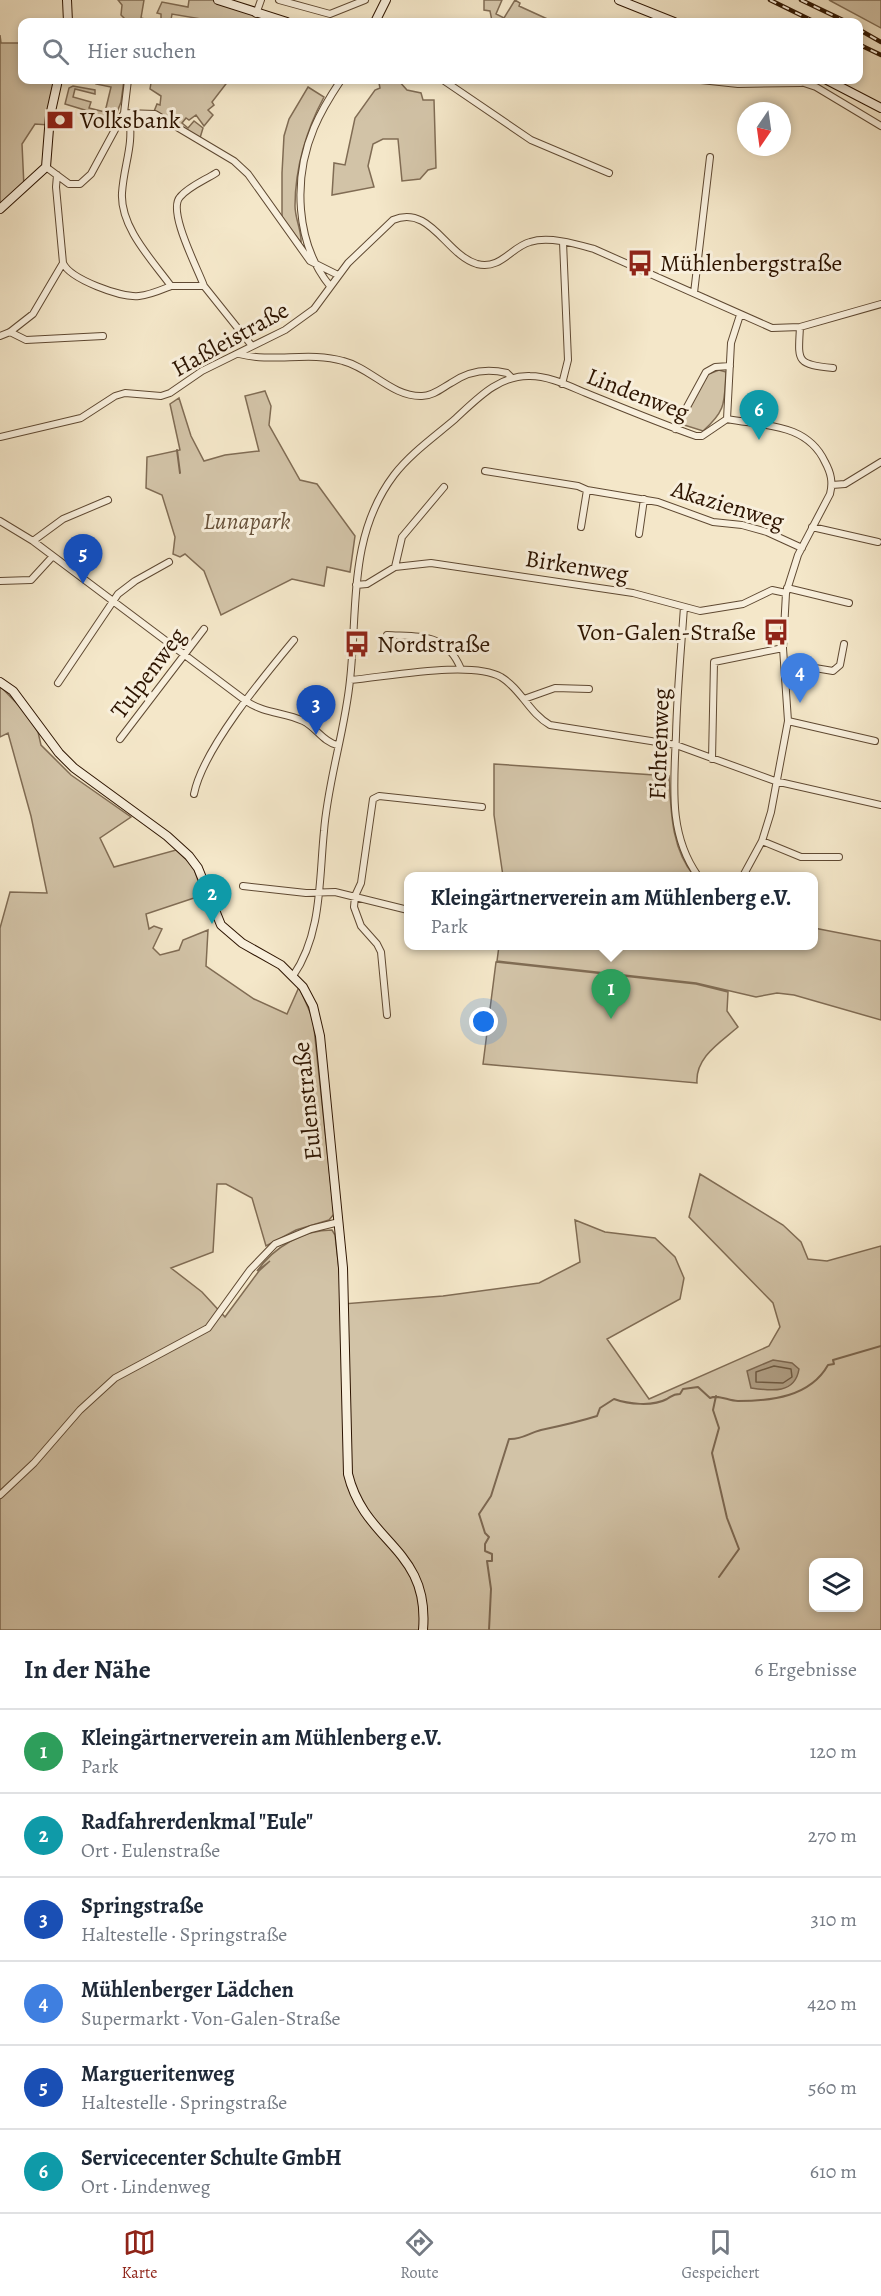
<!DOCTYPE html>
<html lang="de">
<meta charset="utf-8">
<style>
body{margin:0;font-family:Alegreya,serif;background:#f6f6f7;color:#1f2937}
.controls{position:absolute;right:18px;bottom:18px;display:grid;overflow:hidden;border-radius:12px;box-shadow:0 3px 9px #0003}
.controls button{width:54px;height:54px;display:grid;place-items:center;padding:0;border:0;border-bottom:2px solid #e0e1e3;background:#fff;color:#1f2937;font:30px sans-serif}
.compass{position:absolute;left:737px;top:102px;width:54px;height:54px;border-radius:50%;background:#fff;box-shadow:0 3px 9px #0003;rotate:193deg}
.you{position:absolute;left:484px;top:1022px;width:21px;height:21px;margin:-15px;border:4px solid #fff;border-radius:50%;background:#1a73e8;box-shadow:0 0 0 9px #1a73e833}
.badge{display:grid;place-items:center;width:39px;height:39px;border-radius:50%;background:#8f2418;color:#fff;font-size:20px;font-weight:700}
.pin{position:absolute;translate:-50% -50px;filter:drop-shadow(0 2px 3px #0008)}
.pin::after{content:'';position:absolute;top:32px;width:21px;height:18px;background:inherit;clip-path:polygon(0 0,100% 0,50% 100%)}
.popup{position:absolute;left:404px;top:872px;width:414px;height:78px;box-sizing:border-box;display:grid;place-content:center;border-radius:12px;background:#fff;filter:drop-shadow(0 2px 4px #0005);font-size:20px;white-space:nowrap;color:#747a83}
.popup b{font-size:22px;color:#1f2937}
.popup::after{content:'';position:absolute;left:50%;top:100%;margin-left:-12px;border:12px solid transparent;border-top-color:#fff}
.list{margin:0;padding:0;list-style:none}
h2{display:flex;justify-content:space-between;align-items:center;height:78px;margin:0;padding:0 24px;font-size:26px}
h2 small{font-size:20px;font-weight:400;color:#747a83}
.list li{display:grid;grid-template-columns:39px 1fr auto;gap:18px;align-items:center;box-sizing:border-box;height:84px;padding:0 24px;border-top:2px solid #e0e1e3}
.list b{display:block;font-size:22px;white-space:nowrap}
.list p{margin:0;font-size:20px;white-space:nowrap;color:#747a83}
.list em{font-size:20px;font-style:normal;color:#747a83}
.icon{flex:none;width:33px;height:33px;fill:none;stroke:currentColor;stroke-width:2;stroke-linecap:round;stroke-linejoin:round}
.map{position:relative;flex:none;width:881px;height:1630px;overflow:hidden}
.search{position:absolute;background:#fff;box-shadow:0 3px 9px #0003;left:18px;right:18px;top:18px;height:66px;display:flex;align-items:center;gap:15px;box-sizing:border-box;padding:0 21px;border-radius:12px;color:#747a83;font-size:22px}
.sheet{height:582px;background:#fff}
nav{display:flex;justify-content:space-around;align-items:center;box-sizing:border-box;height:84px;border-top:2px solid #e0e1e3;background:#fff;font-size:16px;color:#747a83}
nav a{display:grid;justify-items:center;gap:3px}
nav .on{color:#8f2418}
.map>svg:first-child{display:block}
.green{fill:#d2c3a7;stroke:#806c54;stroke-width:1.5;fill-rule:evenodd}
.water{fill:#b09f85;stroke:#7c6750;stroke-width:1.5}
.lines{fill:none;stroke-linecap:round;stroke-linejoin:round}
.shore{stroke:#6e5a42;stroke-width:1.5}
.stream{stroke:#7c6750;stroke-width:2}
.minor-casing{stroke:#5f4932;stroke-width:8}
.secondary-casing{stroke:#2d1400;stroke-width:10}
.minor{stroke:#f8efdc;stroke-width:6}
.secondary{stroke:#f8efdc;stroke-width:8}
.rail-casing{stroke:#2d1400;stroke-width:4.5}
.rail{stroke:#f8efdc;stroke-width:2;stroke-dasharray:7;stroke-linecap:butt}
.labels{text-anchor:middle;stroke-width:6;stroke-linejoin:round;paint-order:stroke}
.poi-label{font-size:24px;fill:#2d1400;stroke:#f8efdc;text-anchor:start}
.street-label{font-size:24px;fill:#2d1400;stroke:#f8efdc}
.park-label{font-size:24px;font-style:italic;fill:#67513a;stroke:#f8efdc}
</style>
<div class="map">
<svg width="881" height="1630" viewBox="0 0 881 1630">
<rect width="100%" height="100%" fill="#f4e7c9"/>
<filter id="stains"><feTurbulence type="fractalNoise" baseFrequency=".00333" numOctaves="4"/><feColorMatrix values="0 0 0 0 .2 0 0 0 0 .09 0 0 0 0 .02 0 0 0 .5 -.17"/></filter>
<radialGradient id="worn" r=".72"><stop offset=".6" stop-color="#630" stop-opacity="0"/><stop offset="1" stop-color="#630" stop-opacity=".3"/></radialGradient>
<path class="green" d="M118,0H144L141,18L145,19L144,22L126,20L121,15L122,5Z
M189,0H218L288,22H219L172,14L171,20L161,19V14L157,13L162,2L188,7Z
M484,0H502L496,14L504,18L515,0L520,3L519,6L554,22L492,21L490,11L484,10Z
M829,0H881V28Z
M0,35L1,43H22V80H58L49,125L35,124L22,144L24,187L0,209Z
M97,80L108,82L124,80L121,102L112,125L88,111L65,104L69,88L73,86L95,90V94L75,89L73,97L91,102L89,108L105,112L111,87L96,84Z
M144,80H229L212,102L214,105L208,110L213,115L204,126L196,115L189,120L186,118L182,123L188,128L194,121L203,128L200,138L153,114L157,104L160,105L161,96L150,89L151,83Z
M398,80L407,90L421,93L423,100H434L436,168L428,170L420,179L402,181L398,139H383L373,144L368,166L374,187L332,195L334,163L345,165L355,118L375,90L380,88L379,83Z
M308,87L324,97C306,130 295,169 295,206C295,219 302,231 301,243L282,217V173L284,136L289,119Z
M719,370L726,372C724,402 727,410 703,431L681,424L706,375Z
M265,391L271,406L269,425L300,480L317,484L355,536L350,572L327,567L324,586L292,579L221,615L204,571L185,554L180,557L173,554L175,537L162,495L146,488L147,457L180,450L170,404L179,398L191,436L204,461L225,455L259,451L245,396Z
M0,686L27,714L38,732L41,745L71,775L131,817L100,838L114,867L176,850L193,866L203,895L146,914L149,929L154,926L162,929L153,948L160,955L179,950L183,940L208,930L206,966L254,999L287,1014L299,987L313,1019L334,1214L329,1220L296,1230L266,1246L252,1198L226,1184H217L213,1252L171,1268L202,1292L225,1317L259,1271L270,1261L257,1271C274,1247 303,1230 332,1230L335,1235L343,1304L443,1296L539,1283L580,1262L575,1220L605,1232L655,1238L675,1257L684,1278L680,1299L607,1339L649,1399L769,1346L780,1327L773,1303L689,1217L700,1174L783,1225L801,1242L808,1259L827,1261L881,1246V1630H0V928L10,892L47,893L31,816L8,733L0,737ZM814,1562H858V1608H814Z
M494,764L669,776C671,811 671,848 694,876H503L494,815Z
M814,928L881,941V1020L794,995L777,993L756,997L696,983L497,961L499,946H813Z
M496,962L696,984L728,992L727,1011L738,1027C721,1042 695,1057 697,1083L483,1064Z"/>
<path class="water" d="M773,1360L792,1363L799,1369C795,1394 772,1391 751,1388L747,1371Z"/>
<g class="lines">
<path class="shore" d="M774,1366L791,1369L792,1377L783,1383L756,1382V1372Z"/>
<path class="stream" d="M177,450L180,473
M716,1396L713,1410L719,1428L712,1453L727,1518L739,1549L719,1577
M489,1630L491,1589L487,1561H492V1554L485,1551V1544L489,1537L485,1533L479,1514L491,1496L509,1439C521,1440 529,1433 541,1430C560,1426 578,1422 597,1416L600,1408L614,1399C628,1404 652,1407 667,1399C672,1396 673,1394 680,1394L683,1389L698,1387L710,1398C719,1394 728,1401 738,1401C771,1401 810,1397 828,1365L834,1364L833,1360L881,1346"/>
<g class="minor-casing">
<path id="minor" d="M279,0L330,14L365,0
M256,14L261,0
M443,80L531,140L609,173
M701,80L738,84L801,83
M801,82L816,87L881,126
M124,113L128,80
M129,115C134,147 124,163 122,193C120,227 152,260 171,286H204L252,346
M46,167L69,184H80L91,174L124,113L155,114L234,161L248,174L310,261L338,275
M63,263C70,279 121,298 139,296C150,295 161,290 171,286
M204,286C198,269 167,211 180,197C188,187 205,180 216,173
M330,286C295,243 293,178 314,128C321,111 331,95 341,80
M694,293L710,157
M800,327C798,362 796,364 833,368
M10,332L26,340L103,336
M0,336L10,332L33,314L63,263L56,187L57,175
M239,354C273,363 309,351 343,361C371,368 392,397 422,396C433,396 442,388 451,383C468,371 487,368 507,373L511,377
M562,384L568,360L563,242
M727,419L731,343L740,315
M675,429L706,372L715,367L730,366
M0,437L81,418L115,396L125,393L161,396L170,393L202,371L285,330L314,309L348,263L393,220C430,204 446,255 477,264C501,270 511,247 530,242C549,236 576,244 594,249L772,328L800,327L881,304
M485,471L578,486L587,490L658,502L713,522L742,525L767,532L802,548
M832,485L845,484L881,462
M0,521L33,541L246,701C265,714 284,712 303,721C316,727 323,742 337,745
M581,527L587,490
M812,527L878,542
M639,534L644,499
M33,541L63,519L108,500
M395,567L402,537L444,487
M0,581L31,580L53,556
M356,585L367,584L395,567L431,563L633,593L700,611L743,604L772,590L786,593
M787,588L849,603
M684,607C681,650 677,693 676,735C674,785 668,834 698,876
M387,635C422,637 446,633 461,669
M785,663L833,671L840,665L844,644
M350,680C387,677 470,660 501,677C521,689 529,713 550,725L676,745L775,781L881,805
M58,683L118,594L135,581L169,562
M524,699L555,688L589,689
M788,721L875,741
M120,739L204,629
M712,759L714,662L783,648
M194,794C203,749 264,676 294,640
M762,841L801,857H839
M243,886L306,893L335,892L408,910
M293,976C322,934 319,880 324,831C328,780 345,731 350,680C358,608 348,536 394,475C410,454 434,437 454,420C476,400 498,375 530,376C549,376 569,386 586,393C623,408 659,423 696,436H702L727,419C764,426 807,423 825,462C831,473 833,482 830,494L798,555L786,593L783,648L788,721L771,812L762,841L743,876
M387,1015L381,952L377,944L361,926L354,907L355,896L361,883L373,799L379,796L482,807
M0,1495L34,1463L80,1410L115,1378L208,1328L250,1270L275,1244L311,1229L339,1222"/>
</g>
<g class="secondary-casing">
<path id="secondary" d="M67,0L68,22
M218,0L287,22
M619,0L674,22
M375,22L386,0
M827,80L881,108
M0,209L46,167L50,116L58,80
M0,682L13,691L59,753L74,768L167,836L189,856L198,868L221,925L242,943L281,965L303,987L313,1006L320,1036L343,1268L348,1474C365,1544 430,1548 423,1630"/>
</g>
<use href="#minor" class="minor"/>
<use href="#secondary" class="secondary"/>
<g class="rail-casing">
<path id="rail" d="M770,0L815,22
M801,0L847,22
M858,29L881,42
M858,44L881,55"/>
</g>
<use href="#rail" class="rail"/>
</g>
<defs>
<g id="bank-bare" transform="scale(2.07)"><path d="M-6-4H6V4H-6ZM0-2.3a2.3 2.3 0 1 0 0 4.6a2.3 2.3 0 1 0 0-4.6Z" fill="#8f2418" stroke="#f8efdc" stroke-width="2.5" paint-order="stroke"/></g>
<g id="bus-bare" transform="scale(2.07)"><path d="M-5-6H5V4H4V6H2V4H-2V6H-4V4H-5ZM-3.5-4V0h7V-4ZM-3.5 1.2v1.5H-2V1.2ZM2 1.2v1.5H3.5V1.2Z" fill="#8f2418" stroke="#f8efdc" stroke-width="2.5" paint-order="stroke"/></g>
</defs>
<g fill-rule="evenodd">
<use href="#bank-bare" x="60" y="120"/>
<use href="#bus-bare" x="640" y="263"/>
<use href="#bus-bare" x="776" y="632"/>
<use href="#bus-bare" x="357" y="644"/>
</g>
<g class="labels">
<g class="poi-label">
<text x="80" y="128">Volksbank</text>
<text x="660" y="271">Mühlenbergstraße</text>
<text x="756" y="640" text-anchor="end">Von-Galen-Straße</text>
<text x="377" y="652">Nordstraße</text>
</g>
<g class="street-label">
<text transform="translate(230 339) rotate(-29)" y="8">Haßleistraße</text>
<text transform="translate(638 394) rotate(21)" y="8">Lindenweg</text>
<text transform="translate(728 505) rotate(17)" y="8">Akazienweg</text>
<text transform="translate(577 566) rotate(9)" y="8">Birkenweg</text>
<text transform="translate(148 673) rotate(-53)" y="8">Tulpenweg</text>
<text transform="translate(659 744) rotate(-88)" y="8">Fichtenweg</text>
<text transform="translate(307 1101) rotate(-96)" y="8">Eulenstraße</text>
</g>
<g class="park-label">
<text x="247" y="529">Lunapark</text>
</g>
</g>
<rect width="100%" height="100%" filter="url(#stains)"/>
<rect width="100%" height="100%" fill="url(#worn)"/>
</svg>
<div class="controls">
<button><svg class="icon" aria-label="layers" viewBox="0 0 24 24"><path d="M12 4l9 5-9 5-9-5zM3 14l9 5 9-5"/></svg></button>
</div>
<svg class="compass" viewBox="-18 -18 36 36"><path d="M0-13l5 13h-10z" fill="#e53935"/><path d="M0 13l5-13h-10z" fill="#747a83"/></svg>
<div class="you"></div>
<div class="pin badge" style="left:611px;top:1019px;background:#2e9e5b">1</div>
<div class="popup"><b>Kleingärtnerverein am Mühlenberg e.V.</b>Park</div>
<div class="pin badge" style="left:212px;top:924px;background:#0f9aa8">2</div>
<div class="pin badge" style="left:316px;top:735px;background:#1a4fb4">3</div>
<div class="pin badge" style="left:800px;top:703px;background:#3f7fe0">4</div>
<div class="pin badge" style="left:83px;top:584px;background:#1a4fb4">5</div>
<div class="pin badge" style="left:759px;top:440px;background:#0f9aa8">6</div>
<div class="search"><svg class="icon" aria-label="search" viewBox="0 0 24 24"><circle cx="10" cy="10" r="6"/><path d="M15 15l6 6"/></svg>Hier suchen</div>
</div>
<section class="sheet">
<h2>In der Nähe<small>6 Ergebnisse</small></h2>
<ul class="list">
<li><span class="badge" style="background:#2e9e5b">1</span><div><b>Kleingärtnerverein am Mühlenberg e.V.</b><p>Park</p></div><em>120 m</em></li>
<li><span class="badge" style="background:#0f9aa8">2</span><div><b>Radfahrerdenkmal &quot;Eule&quot;</b><p>Ort · Eulenstraße</p></div><em>270 m</em></li>
<li><span class="badge" style="background:#1a4fb4">3</span><div><b>Springstraße</b><p>Haltestelle · Springstraße</p></div><em>310 m</em></li>
<li><span class="badge" style="background:#3f7fe0">4</span><div><b>Mühlenberger Lädchen</b><p>Supermarkt · Von-Galen-Straße</p></div><em>420 m</em></li>
<li><span class="badge" style="background:#1a4fb4">5</span><div><b>Margueritenweg</b><p>Haltestelle · Springstraße</p></div><em>560 m</em></li>
<li><span class="badge" style="background:#0f9aa8">6</span><div><b>Servicecenter Schulte GmbH</b><p>Ort · Lindenweg</p></div><em>610 m</em></li>
</ul>
</section>
<nav>
<a class="on"><svg class="icon" aria-label="map" viewBox="0 0 24 24"><path d="M3 6l6-2 6 2 6-2v14l-6 2-6-2-6 2zM9 4v14M15 6v14"/></svg>Karte</a>
<a><svg class="icon" aria-label="directions" viewBox="0 0 24 24"><path d="M12 3l9 9-9 9-9-9zM9 14v-3h6M13 9l2 2-2 2"/></svg>Route</a>
<a><svg class="icon" aria-label="saved" viewBox="0 0 24 24"><path d="M7 4h10v16l-5-4-5 4z"/></svg>Gespeichert</a>
</nav>
